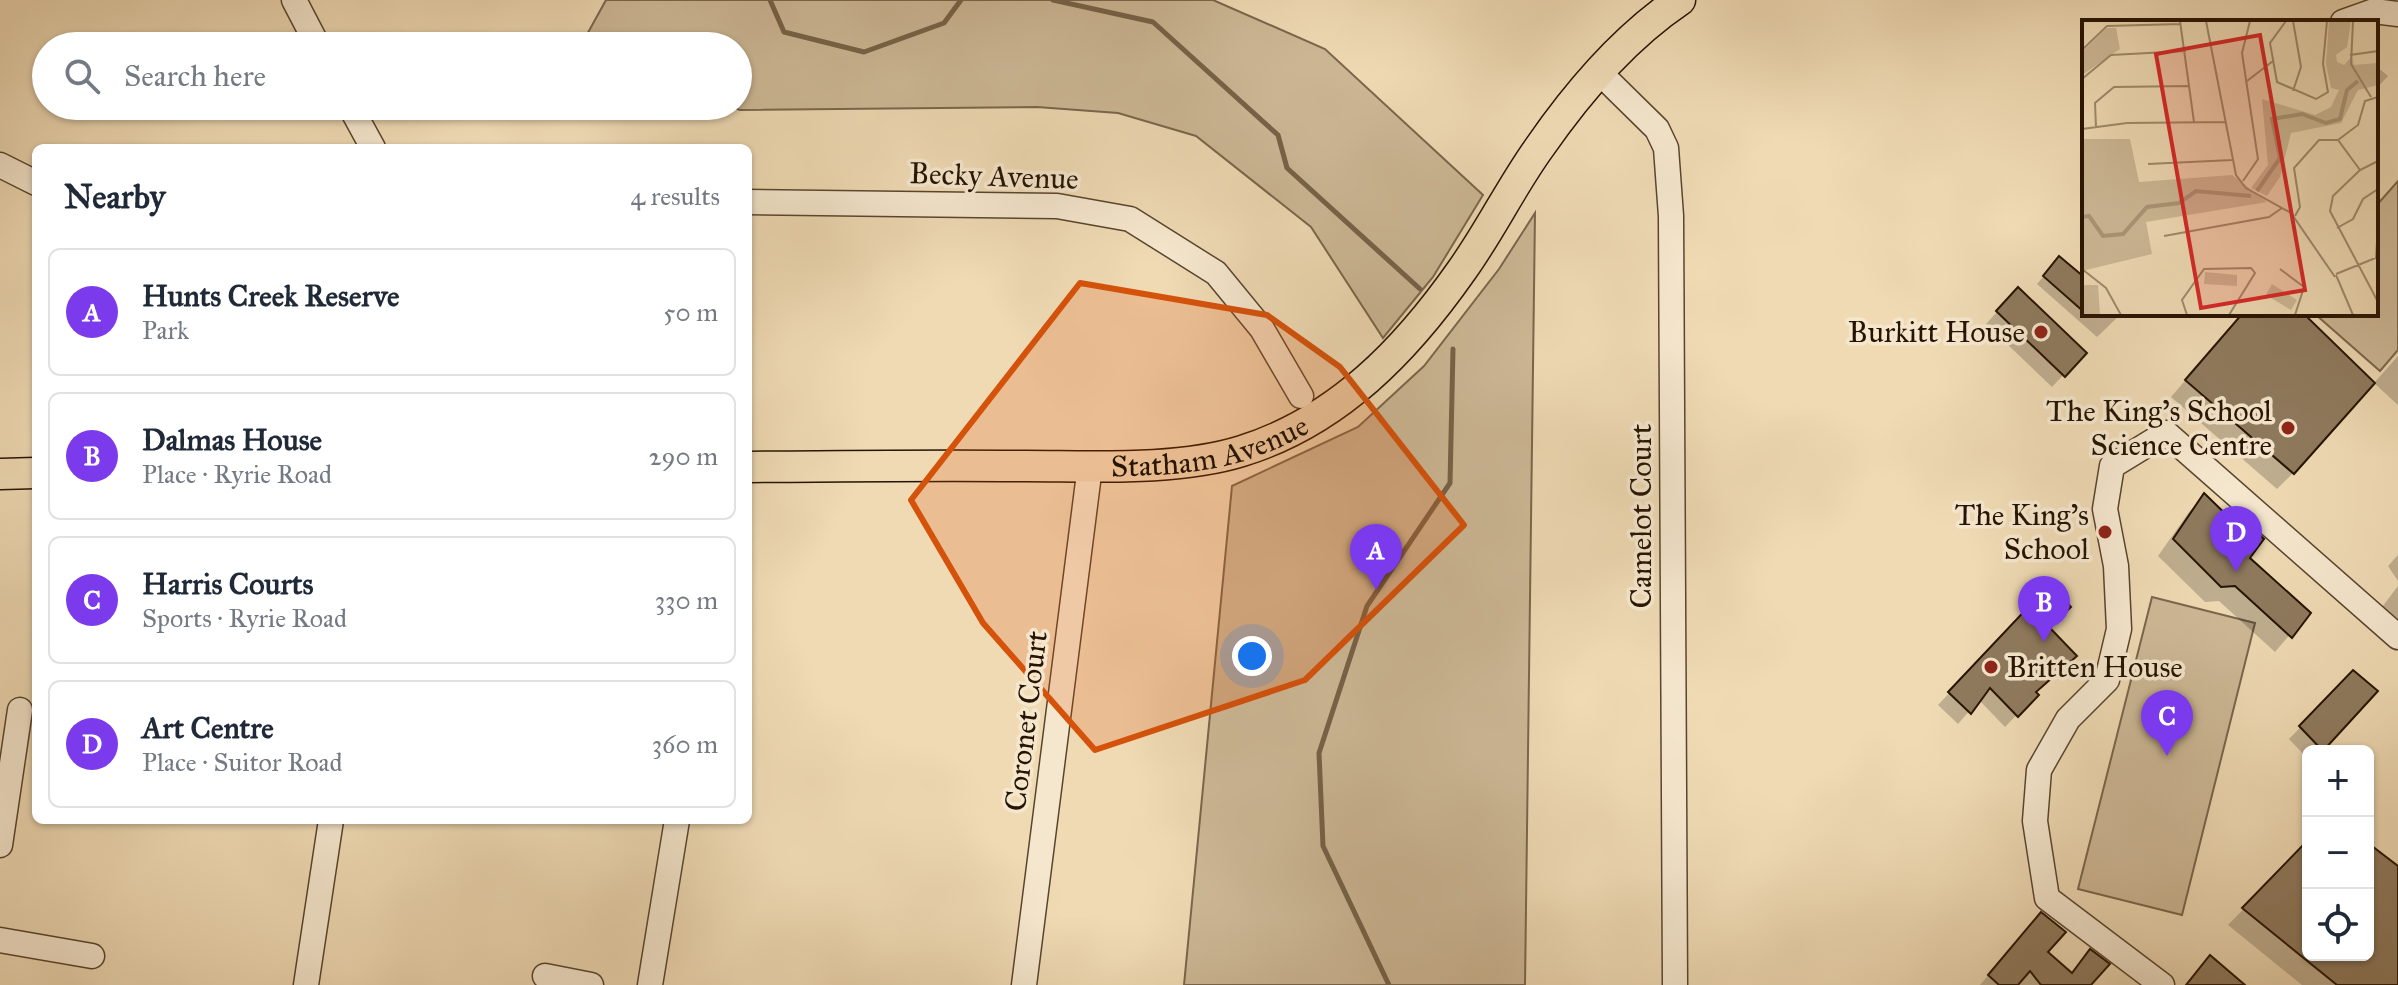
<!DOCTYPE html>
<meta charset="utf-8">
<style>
body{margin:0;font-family:"IM FELL Great Primer",serif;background:#f6f6f7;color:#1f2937}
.controls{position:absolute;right:24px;bottom:24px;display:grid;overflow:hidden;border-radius:12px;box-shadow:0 2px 6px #0004}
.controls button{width:72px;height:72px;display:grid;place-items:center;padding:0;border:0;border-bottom:2px solid #e0e1e3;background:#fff;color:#1f2937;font:40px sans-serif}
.you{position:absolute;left:1252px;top:656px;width:28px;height:28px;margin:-20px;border:6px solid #fff;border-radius:50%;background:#1a73e8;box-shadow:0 0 0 12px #1a73e833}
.badge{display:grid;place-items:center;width:52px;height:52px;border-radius:50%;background:#7c3aed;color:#fff;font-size:26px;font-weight:700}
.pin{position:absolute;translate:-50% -66px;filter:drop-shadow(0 2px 4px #0008)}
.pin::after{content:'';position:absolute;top:42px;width:28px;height:24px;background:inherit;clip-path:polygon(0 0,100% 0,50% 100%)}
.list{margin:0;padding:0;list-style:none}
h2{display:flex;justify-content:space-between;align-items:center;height:104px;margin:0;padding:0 32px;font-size:34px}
h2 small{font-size:26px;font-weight:400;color:#747a83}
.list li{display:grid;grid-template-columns:52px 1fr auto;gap:24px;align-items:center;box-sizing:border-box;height:128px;margin:0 16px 16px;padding:0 16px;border:2px solid #e0e1e3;border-radius:12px}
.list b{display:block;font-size:30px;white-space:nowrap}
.list p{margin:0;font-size:26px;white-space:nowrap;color:#747a83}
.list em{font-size:26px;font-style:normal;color:#747a83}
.icon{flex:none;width:44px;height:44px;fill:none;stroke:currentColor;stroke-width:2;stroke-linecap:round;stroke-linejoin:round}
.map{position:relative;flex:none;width:2398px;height:985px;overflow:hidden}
.search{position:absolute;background:#fff;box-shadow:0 2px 6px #0004;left:32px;top:32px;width:720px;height:88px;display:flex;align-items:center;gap:20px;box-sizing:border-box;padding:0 28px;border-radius:44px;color:#747a83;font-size:30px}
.panel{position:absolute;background:#fff;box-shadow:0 2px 6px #0004;left:32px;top:144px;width:720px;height:680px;border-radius:12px}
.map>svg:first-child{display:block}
.green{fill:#cdb896;stroke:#7a664c;stroke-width:2}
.shadow{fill:#0003}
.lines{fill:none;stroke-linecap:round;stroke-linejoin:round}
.stream{stroke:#766248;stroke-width:5}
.building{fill:#8f7a5e;stroke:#261301;stroke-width:2}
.minor-casing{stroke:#58452e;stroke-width:27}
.major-casing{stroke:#261301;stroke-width:33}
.minor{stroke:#f5e7ce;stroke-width:24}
.major{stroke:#efdab4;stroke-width:30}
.marked{fill:#d5520b;fill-opacity:0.2;stroke:#d5520b;stroke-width:6;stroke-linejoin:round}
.poi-dot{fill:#8f2418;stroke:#f5e7ce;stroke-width:3}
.labels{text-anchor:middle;stroke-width:7;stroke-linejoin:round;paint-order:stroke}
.street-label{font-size:30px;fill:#261301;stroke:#f5e7ce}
.poi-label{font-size:30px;fill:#261301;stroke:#f5e7ce;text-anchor:end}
.inset-river{fill:none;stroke:#ab9677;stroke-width:4}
.inset-road{fill:none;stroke:#9f8a6c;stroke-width:2}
.view{fill:#d62828;fill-opacity:0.15;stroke:#d62828;stroke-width:4}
.inset-edge{fill:none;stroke:#261301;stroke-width:4}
</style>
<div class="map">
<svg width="2398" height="985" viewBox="0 0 2398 985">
<rect width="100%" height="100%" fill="#efdab4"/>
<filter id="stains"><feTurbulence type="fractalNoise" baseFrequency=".0025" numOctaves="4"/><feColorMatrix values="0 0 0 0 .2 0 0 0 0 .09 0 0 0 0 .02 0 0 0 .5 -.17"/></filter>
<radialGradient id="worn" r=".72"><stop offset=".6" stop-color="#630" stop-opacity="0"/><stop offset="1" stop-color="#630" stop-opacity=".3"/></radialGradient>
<path class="green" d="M606,0H1213L1325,49L1483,195L1433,277L1383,338L1311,227L1196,136L1118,113L1037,107L740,110L729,106H738V46H585V38Z
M2398,181V350L2380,371L2315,314H2376V206Z
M1535,213L1525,985H1184L1232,486L1358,427L1424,366L1499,269Z
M2152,597L2255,623L2182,915L2078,889Z"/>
<path class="shadow" d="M2376,66L2388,76L2376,89Z
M2052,266L2084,279V314H2121L2097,337L2037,284Z
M2006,302L2084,353L2052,387L1986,324Z
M2242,314H2301L2293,473L2277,489L2171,397Z
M2398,356V405L2374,383Z
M2204,496L2241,531L2247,558L2308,613L2275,652L2219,601L2205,602L2158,556L2189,512Z
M2398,555V581L2388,566Z
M2398,586V622L2382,607Z
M2039,598L2048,628L2036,695L2005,727L1979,700L1958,724L1938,705Z
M2353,673L2375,691L2320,751H2308V759L2289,739Z
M2308,843V955H2368V845L2398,868V985H2302L2228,925Z
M2029,927L2045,952L2070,974L2090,952L2088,985H2020L2018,982L2015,985H1980Z"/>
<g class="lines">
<path class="stream" d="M770,0L784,32L864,52L944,23L961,0
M1053,0L1153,22L1278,135L1287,168L1420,289
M1389,985L1323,846L1319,753L1367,606L1450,483L1453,349"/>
</g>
<path class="building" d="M2059,256L2084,277V312L2043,276Z
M2018,287L2087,353L2065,377L1996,311Z
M2242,314H2304L2375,383L2294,474L2185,380Z
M2204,493L2241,529L2246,523L2264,539L2250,558L2311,613L2292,638L2235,586L2221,587L2173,539Z
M2050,584L2071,607L2050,628L2077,656L2036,692L2039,695L2018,717L1990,688L1971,714L1948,692Z
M2353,670L2378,691L2323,751L2299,726Z
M2308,840V955H2368V843L2398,866V985H2337L2242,908Z
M2041,912L2066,932L2048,952L2072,973L2090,949L2110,964L2091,985H2041L2030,971L2018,985H1999L1988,975Z
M2210,955L2245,985H2186Z"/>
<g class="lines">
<g class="minor-casing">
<path id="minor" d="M294,0L318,46
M2343,22L2374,11L2398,14
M1599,72L1657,129L1666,148L1671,216L1675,985
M350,106L373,148
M0,165L36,183
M748,202L1057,206L1130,219L1216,273L1262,329L1301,396
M0,845L20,710
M0,940L92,956
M545,976L591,985
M306,985L331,820
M650,985L677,820
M1024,985L1090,466
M2162,985L2047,898L2035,821L2039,770L2068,719L2107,680L2119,629L2116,566L2105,509L2112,466L2166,433L2398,637"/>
</g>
<g class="major-casing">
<g id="major">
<path id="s1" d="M748,467C841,466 933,465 1026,466C1093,466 1178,471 1242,451C1338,421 1406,350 1462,270C1490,231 1511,187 1539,148C1577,93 1625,37 1680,0"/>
<path d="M0,474L36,473"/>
</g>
</g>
<use href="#minor" class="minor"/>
<use href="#major" class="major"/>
</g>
<path class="marked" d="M1080,283L1267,315L1340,367L1464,525L1305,680L1095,750L983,623L911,500Z"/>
<g class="poi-dot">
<circle cx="2041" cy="332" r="8"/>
<circle cx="2288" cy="428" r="8"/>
<circle cx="2105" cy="532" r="8"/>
<circle cx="1991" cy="667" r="8"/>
</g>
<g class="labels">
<g class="street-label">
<text transform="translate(994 176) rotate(2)" y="10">Becky Avenue</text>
<text dy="10" stroke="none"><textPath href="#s1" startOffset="464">Statham Avenue</textPath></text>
<text transform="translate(1641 516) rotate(-90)" y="10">Camelot Court</text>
<text transform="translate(1026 721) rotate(-83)" y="10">Coronet Court</text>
</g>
<g class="poi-label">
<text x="2025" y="342">Burkitt House</text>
<text x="2272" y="421">The King's School<tspan x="2272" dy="34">Science Centre</tspan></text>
<text x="2089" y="525">The King's<tspan x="2089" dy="34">School</tspan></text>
<text x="2007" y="677" text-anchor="start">Britten House</text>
</g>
</g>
<g transform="translate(2082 20)">
<rect width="296" height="296" fill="#efdab4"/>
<path d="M247,1H269L265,27L254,35L255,42L262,45L270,36L272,45L296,43V65L276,70L259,103L209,113L198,157L185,176L169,168L186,145L180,79L233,95L249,87L257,70L249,68L244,44ZM25,8H34L38,29L0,55V32ZM0,119H48L57,162L150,155L185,182L64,202L70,234L0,251ZM123,252L155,255V266L122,264ZM190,264L215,280L209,290L184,275ZM0,265H16L18,295H0Z" fill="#cdb896"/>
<path class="inset-river" d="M175,171L198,138L190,99L220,94L244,103L258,99L265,70L276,61M0,197L7,196L21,216L41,214L65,187L97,183L114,171L169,176"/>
<path class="inset-road" d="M98,1L112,102M124,1L154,155L164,168L209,193L253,257M204,1L188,23L195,62L234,79L246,72L241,44L245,1M211,1L219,47L211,71M271,1L269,44L289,77M0,30L25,6L99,4M268,35L296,31M0,59L29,35L104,31M165,61L191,41M14,108L13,83L32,67L108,66M0,109L45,103L143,102M256,120L276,105L283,81L296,77M296,141L278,150L251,176L248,191L296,282M66,144L150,140M161,161L176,139L160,33L168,1M213,196L218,187L212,148L237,120H256L278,150M255,208L271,199L281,179L296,169M82,216L187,197L200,188M294,238L296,206M0,249L24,268L39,295M198,249L222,267L213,295M254,254L296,237M254,255L271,295M105,295L100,280L122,249L169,248L173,253L147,295"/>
<path class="view" d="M178,15L223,270L119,288L74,34Z"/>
<rect width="296" height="296" class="inset-edge"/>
</g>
<rect width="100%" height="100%" filter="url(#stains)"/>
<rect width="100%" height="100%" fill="url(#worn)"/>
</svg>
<div class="controls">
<button>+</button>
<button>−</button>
<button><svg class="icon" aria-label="locate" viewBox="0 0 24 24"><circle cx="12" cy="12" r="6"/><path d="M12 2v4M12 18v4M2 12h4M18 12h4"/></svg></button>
</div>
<div class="you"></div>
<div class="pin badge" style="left:1376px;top:590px">A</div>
<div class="pin badge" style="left:2044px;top:642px">B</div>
<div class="pin badge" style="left:2167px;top:756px">C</div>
<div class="pin badge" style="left:2236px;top:572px">D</div>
<div class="search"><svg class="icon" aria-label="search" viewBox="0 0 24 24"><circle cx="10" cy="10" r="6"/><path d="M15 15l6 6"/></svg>Search here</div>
<section class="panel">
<h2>Nearby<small>4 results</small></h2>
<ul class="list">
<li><span class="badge">A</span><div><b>Hunts Creek Reserve</b><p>Park</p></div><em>50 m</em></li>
<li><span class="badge">B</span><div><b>Dalmas House</b><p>Place · Ryrie Road</p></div><em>290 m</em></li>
<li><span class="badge">C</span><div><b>Harris Courts</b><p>Sports · Ryrie Road</p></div><em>330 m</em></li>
<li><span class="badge">D</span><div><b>Art Centre</b><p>Place · Suitor Road</p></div><em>360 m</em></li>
</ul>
</section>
</div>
